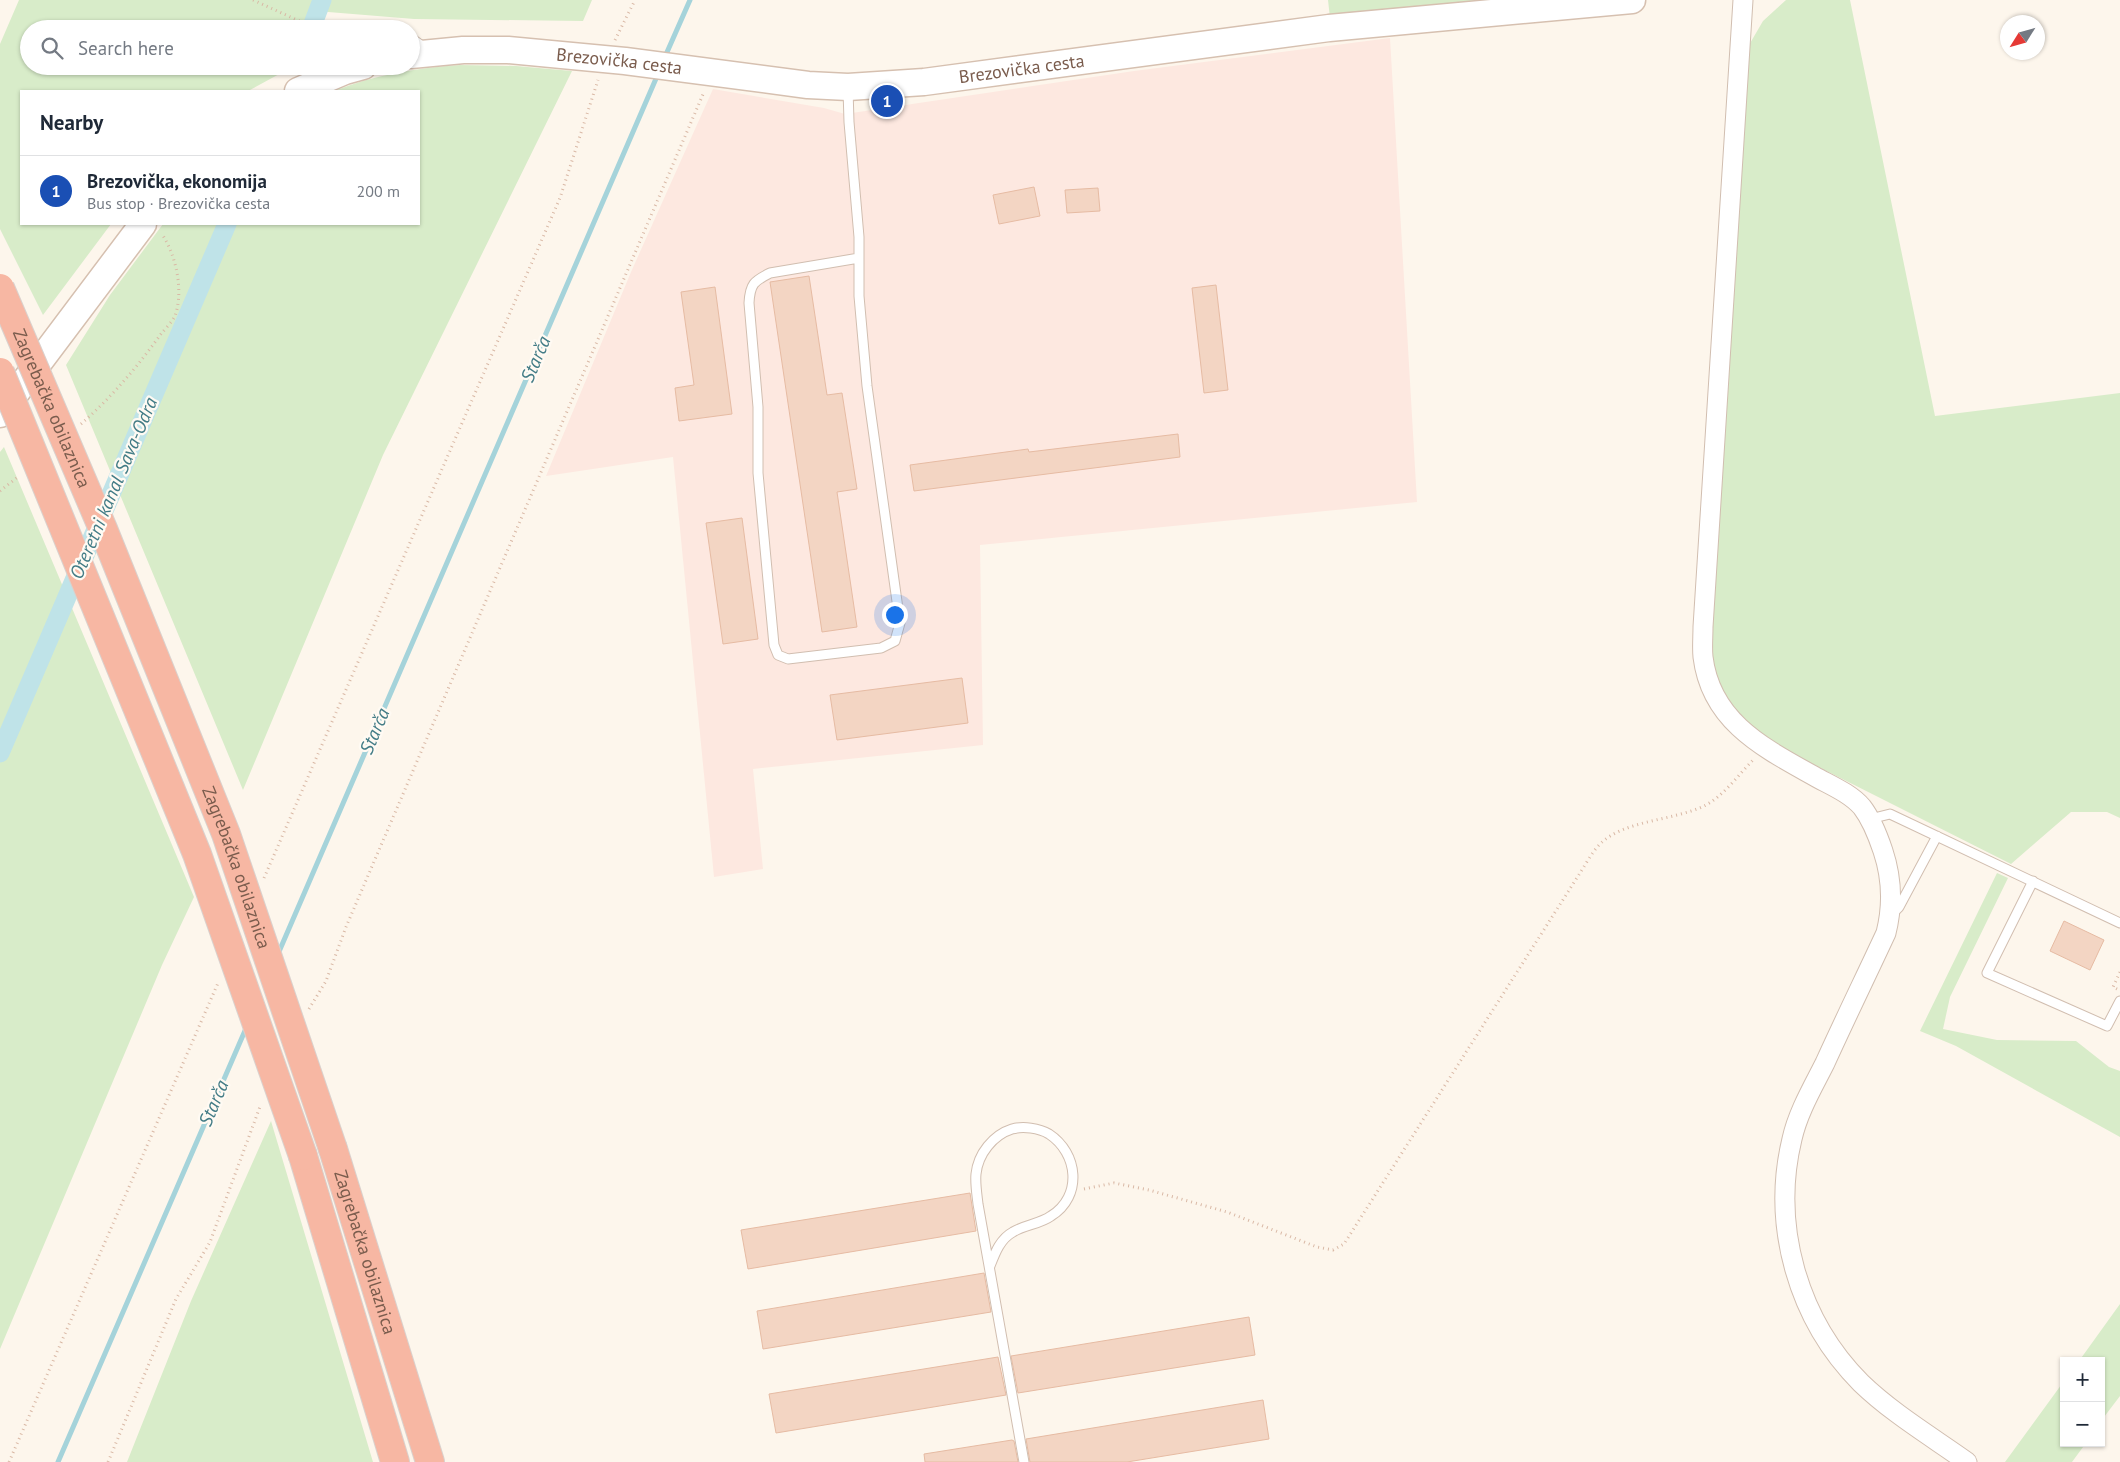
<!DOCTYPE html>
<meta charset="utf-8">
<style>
body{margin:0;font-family:"PT Sans",sans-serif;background:#f2f2f3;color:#1f2937}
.controls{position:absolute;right:15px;bottom:15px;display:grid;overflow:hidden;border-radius:0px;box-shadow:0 1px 4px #0004}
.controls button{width:45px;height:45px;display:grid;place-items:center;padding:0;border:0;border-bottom:1px solid #e0e1e3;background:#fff;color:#1f2937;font:25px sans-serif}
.compass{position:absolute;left:2000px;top:15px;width:45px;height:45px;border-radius:50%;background:#fff;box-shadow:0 1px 4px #0004;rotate:233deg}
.you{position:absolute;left:894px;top:614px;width:18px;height:18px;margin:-12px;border:4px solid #fff;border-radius:50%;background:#1a73e8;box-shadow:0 0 0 8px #1a73e833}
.badge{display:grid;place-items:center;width:32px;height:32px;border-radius:50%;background:#1a73e8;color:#fff;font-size:16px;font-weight:700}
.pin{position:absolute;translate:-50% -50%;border:2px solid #fff;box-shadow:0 1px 5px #0006}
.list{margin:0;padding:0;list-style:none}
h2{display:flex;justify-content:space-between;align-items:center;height:65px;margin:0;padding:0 20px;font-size:21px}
h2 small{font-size:16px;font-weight:400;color:#747a83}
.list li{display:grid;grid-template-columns:32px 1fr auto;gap:15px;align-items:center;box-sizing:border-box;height:70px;padding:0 20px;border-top:1px solid #e0e1e3}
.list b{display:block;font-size:19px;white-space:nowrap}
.list p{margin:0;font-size:16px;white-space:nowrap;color:#747a83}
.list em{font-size:16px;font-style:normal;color:#747a83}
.icon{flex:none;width:28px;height:28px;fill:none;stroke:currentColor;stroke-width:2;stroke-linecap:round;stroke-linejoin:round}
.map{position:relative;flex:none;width:2120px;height:1462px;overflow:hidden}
.search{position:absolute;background:#fff;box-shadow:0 1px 4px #0004;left:20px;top:20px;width:400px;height:55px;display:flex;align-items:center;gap:12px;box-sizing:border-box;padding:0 18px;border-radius:28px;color:#747a83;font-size:19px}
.panel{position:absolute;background:#fff;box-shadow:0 1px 4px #0004;left:20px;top:90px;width:400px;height:135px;border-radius:0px}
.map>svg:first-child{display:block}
.commercial{fill:#fde8e0}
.green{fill:#d8ecc9}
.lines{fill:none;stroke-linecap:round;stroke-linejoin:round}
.stream{stroke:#a5d3da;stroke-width:5}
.canal{stroke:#bfe3e8;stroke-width:19}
.building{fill:#f3d5c3;stroke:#e6bba3}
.service-casing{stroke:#d1beb0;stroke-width:11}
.minor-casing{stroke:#d1beb0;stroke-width:21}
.secondary-casing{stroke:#d6c0b0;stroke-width:29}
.motorway-casing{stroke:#dad1cd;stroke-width:30}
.path{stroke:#d9b8a5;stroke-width:3;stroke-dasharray:1 4;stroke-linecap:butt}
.service{stroke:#fff;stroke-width:9}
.minor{stroke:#fff;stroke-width:19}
.secondary{stroke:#fff;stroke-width:26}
.motorway{stroke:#f7b7a3;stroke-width:28}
.motorway-bridge-casing{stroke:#dad1cd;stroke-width:30;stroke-linecap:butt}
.motorway-bridge{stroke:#f7b7a3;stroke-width:28}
.labels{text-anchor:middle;stroke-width:4.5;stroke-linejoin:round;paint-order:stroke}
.street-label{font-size:18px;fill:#7a5c4d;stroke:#fffaf3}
.water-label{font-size:19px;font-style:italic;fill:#437c86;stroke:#fffaf3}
</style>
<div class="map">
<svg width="2120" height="1462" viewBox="0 0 2120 1462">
<rect width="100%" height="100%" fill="#fdf6ec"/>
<path class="commercial" d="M1390,38L1417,502L980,545L983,745L753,769L763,869L714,877L673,457L546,476L631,272L713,89L824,108L845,114L1134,71Z"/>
<path class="green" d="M19,0H592L583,21L414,19L316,11L308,29H29V66H294L248,91H21V224H111L43,315L0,229V44Z
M1328,0H1516L1330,18Z
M1786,0H1850L1935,416L2120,393V818L2107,812H2071L2011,864L1769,742C1761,735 1751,729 1744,722C1725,703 1715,677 1708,652L1749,45L1763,21Z
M460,65L516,66L572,71L383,455L243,790L66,365L110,295L163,224H419V91H334C374,75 417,68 460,65Z
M4,447L194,897L162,965L0,1349V452Z
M1997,873L2008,878L1950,997L1943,1029L1997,1040L2076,1041L2109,1067L2120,1071V1137L1956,1046L1920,1031Z
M271,1121L373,1462H127L191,1301Z
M2120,1304V1396L2101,1421V1361H2079Z
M2064,1381V1443H2086L2072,1462H2005Z"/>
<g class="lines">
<path class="stream" d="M664,59L690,0
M278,954L658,74
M58,1462L247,1026"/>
<path class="canal" d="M311,29L322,0
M0,753L227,224"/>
</g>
<path class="building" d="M1034,187L1040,216L999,224L993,195Z
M1098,188L1100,211L1067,213L1065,190Z
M809,276L827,395L842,393L857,489L837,492L857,627L822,632L770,282Z
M1216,285L1228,390L1204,393L1192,288Z
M715,287L732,414L679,421L675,388L694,385L681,292Z
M1178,434L1180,457L914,491L910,465L1028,449L1029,452Z
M742,518L758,639L723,644L706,523Z
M962,678L968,723L837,740L830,695Z
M2064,921L2104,940L2090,970L2050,951Z
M970,1193L976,1231L748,1269L741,1230Z
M984,1273L991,1312L763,1349L757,1311Z
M1249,1317L1255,1355L1018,1393L1011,1356Z
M998,1357L1006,1395L776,1433L769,1394Z
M1263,1400L1269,1439L1127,1462H1030L1026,1439Z
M1012,1440L1014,1441L1018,1462H925L924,1454Z"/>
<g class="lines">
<g class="service-casing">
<path id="service" d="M321,28L340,29
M411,38L426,49
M848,89L849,122L859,237V296L867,386L900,623L895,641L881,648L788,659L778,655L774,645L758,473V407L749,303C750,284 754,281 770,273L859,258
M1870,819L1890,814L2120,923
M2033,881L1987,973L2107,1026L2120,1001
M1892,914L1899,907L1937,836
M990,1266C995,1253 1000,1239 1013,1232C1024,1225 1040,1224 1051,1216C1083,1196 1078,1153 1049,1134C1039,1128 1023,1126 1012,1129C993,1135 978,1154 976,1174C975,1183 977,1195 978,1204L1024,1462"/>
</g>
<g class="minor-casing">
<path id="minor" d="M1743,0L1703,627C1703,637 1702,648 1703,657C1711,722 1764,748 1814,776C1830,785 1850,793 1862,807C1872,820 1878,836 1883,851C1892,878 1893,905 1886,933C1866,976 1845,1019 1825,1063C1813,1087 1798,1112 1792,1139C1771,1226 1798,1320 1861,1383C1892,1413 1932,1437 1967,1462"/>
</g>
<g class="secondary-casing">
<g id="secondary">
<path id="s1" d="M411,55L463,50H508L625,61L808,85L848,87L924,82L1329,28L1632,0"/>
<path d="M298,91L345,71L363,66"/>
<path d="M0,414L143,224"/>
</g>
</g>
<g class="motorway-casing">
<g id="motorway">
<path id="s2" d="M333,1149L430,1462"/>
<path d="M303,1156L395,1462"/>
</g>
</g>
<path class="path" d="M253,0L308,25
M615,40L635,0
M81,424C111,398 138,366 161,334C165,329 172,322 175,316C184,291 176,255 162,234
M0,491L19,476
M264,878L560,198L598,80
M2117,989L2113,987L2120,972
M309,1009L326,981L346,927L704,92
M1084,1189L1114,1183L1149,1190L1227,1212L1317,1247L1333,1250L1344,1244L1580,873C1586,864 1592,852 1600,844C1624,820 1672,821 1704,806C1723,797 1739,774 1754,759
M9,1462L218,983
M108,1462L176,1299L210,1242L261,1104"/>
<use href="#service" class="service"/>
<use href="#minor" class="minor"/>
<use href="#secondary" class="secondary"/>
<use href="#motorway" class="motorway"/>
<g class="motorway-bridge-casing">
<g id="motorway-bridge">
<path id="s3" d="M0,288L103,529L226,834L333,1149"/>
<path d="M0,372L197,854L303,1156"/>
</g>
</g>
<use href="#motorway-bridge" class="motorway-bridge"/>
</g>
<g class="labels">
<g class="street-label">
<text dy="6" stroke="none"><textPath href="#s1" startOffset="209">Brezovička cesta</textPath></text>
<text dy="6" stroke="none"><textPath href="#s1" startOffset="614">Brezovička cesta</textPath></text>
<text dy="6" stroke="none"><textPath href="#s3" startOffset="131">Zagrebačka obilaznica</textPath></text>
<text dy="6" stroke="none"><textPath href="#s3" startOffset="626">Zagrebačka obilaznica</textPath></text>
<text dy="6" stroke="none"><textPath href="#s2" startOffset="108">Zagrebačka obilaznica</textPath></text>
</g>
<g class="water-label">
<text transform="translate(535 359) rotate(-67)" y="7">Starča</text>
<text transform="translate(113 488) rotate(-67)" y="7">Oteretni kanal Sava-Odra</text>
<text transform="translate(374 731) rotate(-67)" y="7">Starča</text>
<text transform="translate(213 1103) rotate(-67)" y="7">Starča</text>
</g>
</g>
</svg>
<div class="controls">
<button>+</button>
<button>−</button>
</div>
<svg class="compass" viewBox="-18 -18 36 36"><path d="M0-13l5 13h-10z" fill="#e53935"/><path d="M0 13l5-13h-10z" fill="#747a83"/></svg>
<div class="you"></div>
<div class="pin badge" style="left:887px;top:101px;background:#1a4fb4">1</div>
<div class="search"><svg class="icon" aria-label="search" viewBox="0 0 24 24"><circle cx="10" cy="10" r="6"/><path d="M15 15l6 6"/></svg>Search here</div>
<section class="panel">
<h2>Nearby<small></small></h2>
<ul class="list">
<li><span class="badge" style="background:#1a4fb4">1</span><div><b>Brezovička, ekonomija</b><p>Bus stop · Brezovička cesta</p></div><em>200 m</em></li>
</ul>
</section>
</div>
